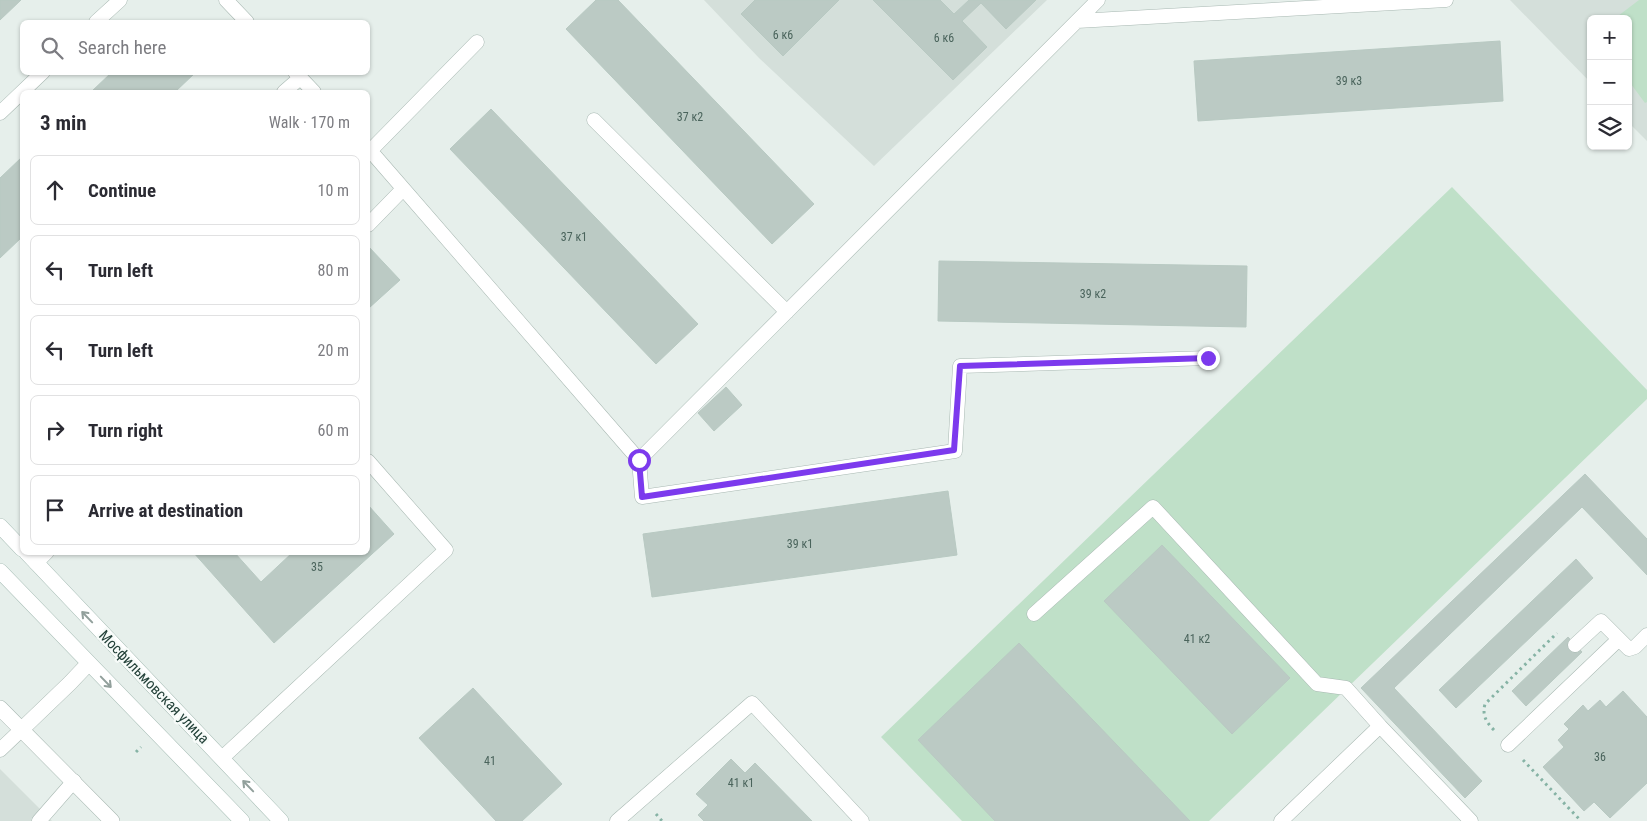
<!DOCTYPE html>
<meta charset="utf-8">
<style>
body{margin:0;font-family:"Roboto Condensed",sans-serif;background:#f2f2f3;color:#2b2b33}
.controls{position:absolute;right:15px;top:15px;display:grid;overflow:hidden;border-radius:8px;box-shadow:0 1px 4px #0004}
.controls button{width:45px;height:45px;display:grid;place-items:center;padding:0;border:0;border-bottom:1px solid #e1e1e2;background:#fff;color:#2b2b33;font:25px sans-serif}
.stop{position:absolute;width:15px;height:15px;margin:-11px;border:4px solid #7c3aed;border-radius:50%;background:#fff}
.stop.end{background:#7c3aed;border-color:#fff;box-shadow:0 1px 5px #0008}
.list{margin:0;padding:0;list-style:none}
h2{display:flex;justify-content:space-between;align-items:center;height:65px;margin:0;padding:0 20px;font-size:21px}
h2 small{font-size:16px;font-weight:400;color:#7c7c81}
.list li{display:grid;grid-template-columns:32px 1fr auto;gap:15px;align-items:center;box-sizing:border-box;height:70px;margin:0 10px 10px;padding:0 10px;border:1px solid #e1e1e2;border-radius:8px}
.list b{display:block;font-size:19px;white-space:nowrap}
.list em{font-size:16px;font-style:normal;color:#7c7c81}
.icon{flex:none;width:28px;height:28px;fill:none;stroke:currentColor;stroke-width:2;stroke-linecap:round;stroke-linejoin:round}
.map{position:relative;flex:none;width:1647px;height:821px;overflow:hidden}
.search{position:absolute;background:#fff;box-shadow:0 1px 4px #0004;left:20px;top:20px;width:350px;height:55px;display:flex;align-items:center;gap:12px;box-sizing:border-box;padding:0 18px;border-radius:8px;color:#7c7c81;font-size:19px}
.panel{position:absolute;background:#fff;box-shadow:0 1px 4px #0004;left:20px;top:90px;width:350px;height:465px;border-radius:8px}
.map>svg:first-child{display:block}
.built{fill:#d4dfda}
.green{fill:#bfe0c8}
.building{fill:#bbcac4;stroke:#b8c9c2}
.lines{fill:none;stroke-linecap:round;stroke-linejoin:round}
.service-casing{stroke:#a8b8b2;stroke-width:15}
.tertiary-casing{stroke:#a8b8b2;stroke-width:16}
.secondary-casing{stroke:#a4bbb3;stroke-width:16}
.path{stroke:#86b3a5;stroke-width:3;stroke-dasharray:2.5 4;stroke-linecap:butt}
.service{stroke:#fff;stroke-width:14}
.tertiary{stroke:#fff;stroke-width:15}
.secondary{stroke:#fff;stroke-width:15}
.oneway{stroke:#92a09c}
.route{stroke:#7c3aed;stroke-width:6}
.labels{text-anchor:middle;stroke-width:4.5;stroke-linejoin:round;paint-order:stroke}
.number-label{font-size:12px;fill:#4a645c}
.street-label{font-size:15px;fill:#24423a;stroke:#f7fbf9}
</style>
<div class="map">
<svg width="1647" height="821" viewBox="0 0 1647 821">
<rect width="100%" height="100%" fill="#e6efeb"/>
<path class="built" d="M704,0H1047L874,166L759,58Z
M1510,0H1647V141L1628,122V19H1591V83Z
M0,769L52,821H0Z"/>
<path class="green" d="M1639,0H1647V102L1645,103L1628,80V19H1614Z
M1452,187L1647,390V399L1209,821H962L881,737Z"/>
<path class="building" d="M0,0H21L0,20Z
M596,0H618L814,204L772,244L566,29Z
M755,0H839L783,56L741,14Z
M873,0H940L954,14L969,0H1036L1006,29L981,3L962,21L987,47L953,80Z
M1500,41L1503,101L1198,121L1194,61Z
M112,72H196L175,92H91Z
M491,109L698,324L656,364L450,149Z
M22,157V237L0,258V178Z
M368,246L400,280L369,308L368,307Z
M939,261L1247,266L1246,327L938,321Z
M726,387L742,405L714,431L698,413Z
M1585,474L1647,539V575L1582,507L1394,688L1482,781L1465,798L1361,688Z
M948,491L957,555L652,597L643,534Z
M368,505L394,534L274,643L193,552H234L261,582L293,552H368Z
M1162,545L1290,678L1232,734L1104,601Z
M1576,559L1593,578L1456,708L1439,690Z
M1568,637L1582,652L1526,706L1512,691Z
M1019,643L1190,821H995L918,740Z
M473,688L562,784L522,821H496L419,738Z
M1623,691L1647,717V783L1610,818L1594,802L1584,811L1543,767L1564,747L1558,740L1569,729L1564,724L1583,705L1588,711L1600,700L1606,707Z
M731,759L745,773L755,763L812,821H704L698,815L708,805L696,794Z"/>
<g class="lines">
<g class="service-casing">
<path id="service" d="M226,0L247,22
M1077,21L1446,0
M96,22L120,0
M295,72L314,92
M284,92L300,78
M0,113L43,72
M594,120L787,312
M368,148L639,460L1098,0
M370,151L477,42
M368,225L403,189
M639,460L642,497L955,451L960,366L1208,358
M36,563L47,552
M1034,614L1153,507L1317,684L1346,688L1380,726
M1575,645L1601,621L1629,649L1635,647L1647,635
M1508,745L1619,639
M0,750L21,730
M222,758L446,550L368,461
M39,821L74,781
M617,821L752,703L862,821
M1281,821L1380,726L1471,821"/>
</g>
<g class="tertiary-casing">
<path id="tertiary" d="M0,708L112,821
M21,730L70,683L88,664"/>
</g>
<g class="secondary-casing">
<path id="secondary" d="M0,526L22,549
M26,552L281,821
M0,571L242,821"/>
</g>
<path class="path" d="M1494,730C1486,722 1482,715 1485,704L1557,633
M136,752L141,747
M1523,760L1581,821
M656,814L662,821"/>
<use href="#service" class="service"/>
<use href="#tertiary" class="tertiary"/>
<use href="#secondary" class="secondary"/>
</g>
<defs><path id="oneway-shaft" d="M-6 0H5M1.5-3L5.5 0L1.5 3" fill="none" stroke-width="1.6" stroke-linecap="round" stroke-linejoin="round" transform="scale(1.25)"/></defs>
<g class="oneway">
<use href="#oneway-shaft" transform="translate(87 617) rotate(-134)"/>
<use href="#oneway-shaft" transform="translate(106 682) rotate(46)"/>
<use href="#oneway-shaft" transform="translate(248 786) rotate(-134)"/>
</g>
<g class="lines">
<path class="route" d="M639,460L642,497L954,450L960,366L1208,358"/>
</g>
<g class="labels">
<g class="number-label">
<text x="783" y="39">6 к6</text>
<text x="944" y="42">6 к6</text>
<text x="1349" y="85">39 к3</text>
<text x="690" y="121">37 к2</text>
<text x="574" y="241">37 к1</text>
<text x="1093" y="298">39 к2</text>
<text x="800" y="548">39 к1</text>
<text x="317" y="571">35</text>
<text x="1197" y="643">41 к2</text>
<text x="1600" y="761">36</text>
<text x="490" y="765">41</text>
<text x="741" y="787">41 к1</text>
</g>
<g class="street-label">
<text transform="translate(154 687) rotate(46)" y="5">Мосфильмовская улица</text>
</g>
</g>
</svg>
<div class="controls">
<button>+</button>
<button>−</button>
<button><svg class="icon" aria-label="layers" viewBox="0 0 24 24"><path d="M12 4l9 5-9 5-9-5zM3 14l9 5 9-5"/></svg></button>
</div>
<div class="stop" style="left:639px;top:460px"></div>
<div class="stop end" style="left:1208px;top:358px"></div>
<div class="search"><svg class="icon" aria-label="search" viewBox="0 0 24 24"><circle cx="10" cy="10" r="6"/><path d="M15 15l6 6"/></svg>Search here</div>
<section class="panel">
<h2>3 min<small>Walk · 170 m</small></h2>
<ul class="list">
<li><svg class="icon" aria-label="ahead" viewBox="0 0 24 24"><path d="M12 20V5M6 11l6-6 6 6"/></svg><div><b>Continue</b></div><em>10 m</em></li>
<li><svg class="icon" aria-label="left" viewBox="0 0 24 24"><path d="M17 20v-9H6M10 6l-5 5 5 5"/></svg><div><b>Turn left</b></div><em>80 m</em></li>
<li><svg class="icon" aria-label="left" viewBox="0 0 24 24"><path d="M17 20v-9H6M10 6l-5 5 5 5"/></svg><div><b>Turn left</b></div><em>20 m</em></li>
<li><svg class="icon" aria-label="right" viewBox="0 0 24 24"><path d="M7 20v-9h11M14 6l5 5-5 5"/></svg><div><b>Turn right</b></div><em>60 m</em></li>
<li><svg class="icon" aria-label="arrive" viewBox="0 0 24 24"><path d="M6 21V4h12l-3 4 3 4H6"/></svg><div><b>Arrive at destination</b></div></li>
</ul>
</section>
</div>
